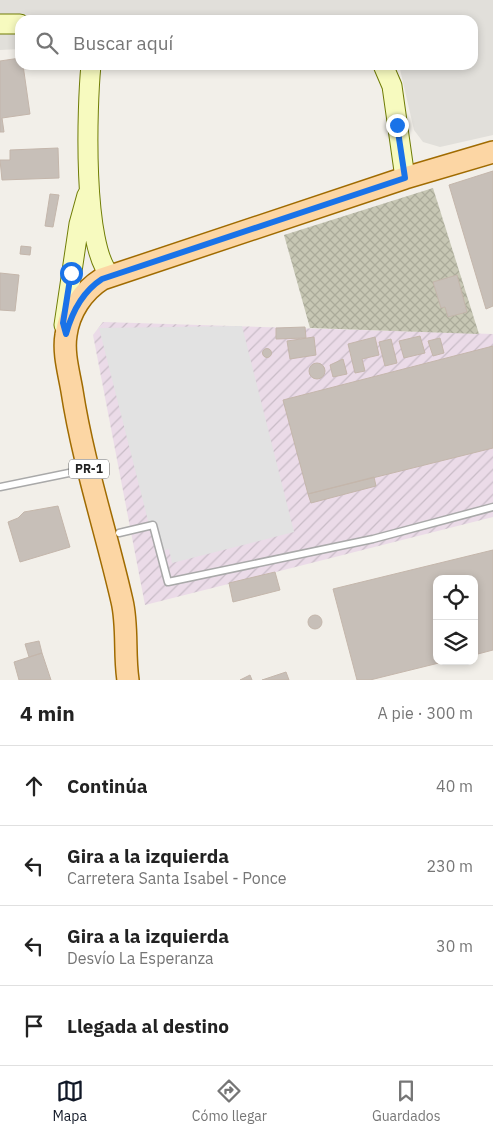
<!DOCTYPE html>
<html lang="es">
<meta charset="utf-8">
<style>
body{margin:0;font-family:"IBM Plex Sans",sans-serif;background:#f2f2f2;color:#222}
.controls{position:absolute;right:15px;bottom:15px;display:grid;overflow:hidden;border-radius:10px;box-shadow:0 2px 8px #0003}
.controls button{width:45px;height:45px;display:grid;place-items:center;padding:0;border:0;border-bottom:1px solid #e0e0e0;background:#fff;color:#222;font:25px sans-serif}
.stop{position:absolute;width:15px;height:15px;margin:-11px;border:4px solid #1a73e8;border-radius:50%;background:#fff}
.stop.end{background:#1a73e8;border-color:#fff;box-shadow:0 1px 5px #0008}
.list{margin:0;padding:0;list-style:none}
h2{display:flex;justify-content:space-between;align-items:center;height:65px;margin:0;padding:0 20px;font-size:21px}
h2 small{font-size:16px;font-weight:400;color:#767676}
.list li{display:grid;grid-template-columns:32px 1fr auto;gap:15px;align-items:center;box-sizing:border-box;height:80px;padding:0 20px;border-top:1px solid #e0e0e0}
.list b{display:block;font-size:19px;white-space:nowrap}
.list p{margin:0;font-size:16px;white-space:nowrap;color:#767676}
.list em{font-size:16px;font-style:normal;color:#767676}
.icon{flex:none;width:28px;height:28px;fill:none;stroke:currentColor;stroke-width:2;stroke-linecap:round;stroke-linejoin:round}
.map{position:relative;flex:none;width:493px;height:680px;overflow:hidden}
.search{position:absolute;background:#fff;box-shadow:0 2px 8px #0003;left:15px;right:15px;top:15px;height:55px;display:flex;align-items:center;gap:12px;box-sizing:border-box;padding:0 18px;border-radius:15px;color:#767676;font-size:19px}
.sheet{height:385px;background:#fff}
nav{display:flex;justify-content:space-around;align-items:center;box-sizing:border-box;height:70px;border-top:1px solid #e0e0e0;background:#fff;font-size:14px;color:#767676}
nav a{display:grid;justify-items:center;gap:2px}
nav .on{color:#111827}
.map>svg:first-child{display:block}
.industrial{fill:url(#industrial-furrows)}
.airport{fill:#e1dfda}
.construction{fill:url(#construction-cross-hatch)}
.parking{fill:#e2e2e2}
.building{fill:#c7bfb8;stroke:#c4b6ab}
.lines{fill:none;stroke-linecap:round;stroke-linejoin:round}
.service-casing{stroke:#a9a9a9;stroke-width:9}
.secondary-casing{stroke:#707d05;stroke-width:21}
.primary-casing{stroke:#a06b00;stroke-width:24}
.service{stroke:#fff;stroke-width:6}
.secondary{stroke:#f7fabf;stroke-width:19}
.primary{stroke:#fcd6a4;stroke-width:21}
.route{stroke:#1a73e8;stroke-width:6}
.labels{text-anchor:middle;stroke-width:4.5;stroke-linejoin:round;paint-order:stroke}
.shield{fill:#fff;stroke:#646464;stroke-width:1}
.shield-label{font-size:12px;font-weight:bold;fill:#222}
</style>
<div class="map">
<svg width="493" height="680" viewBox="0 0 493 680">
<defs>
<pattern id="industrial-furrows" width="10" height="10" patternUnits="userSpaceOnUse" patternTransform="scale(1.25)"><rect width="10" height="10" fill="#ebdbe8"/><path d="M-1 1l2-2M0 10L10 0M9 11l2-2" fill="none" stroke="#c9bcc7"/></pattern>
<pattern id="construction-cross-hatch" width="8" height="8" patternUnits="userSpaceOnUse" patternTransform="scale(1.25)"><rect width="8" height="8" fill="#c7c7b4"/><path d="M0 0l8 8M0 8l8-8" fill="none" stroke="#abab9a"/></pattern>
</defs>
<rect width="100%" height="100%" fill="#f2efe9"/>
<path class="industrial" d="M103,322L493,334V517L145,605L93,335Z"/>
<path class="airport" d="M0,0H493V135L440,147L423,142L414,130L399,65H473V20H362L348,17L315,20H20V49L0,50Z"/>
<path class="construction" d="M433,188L479,334L310,328L284,235Z"/>
<path class="parking" d="M242,326L294,532L172,563L169,549L156,552L99,328Z"/>
<path class="building" d="M20,58V65H23L30,114L2,118L4,132H0V61Z
M58,148L59,178L2,180L0,160H10V150Z
M493,171V306L486,309L449,185Z
M50,194L59,195L53,227L45,226Z
M21,246L31,247L30,255L20,254Z
M0,273L19,275L15,311L0,310Z
M457,275L467,312L448,317L445,307L441,308L433,282Z
M305,327L306,338L276,339V328Z
M420,336L425,353L404,358L399,341Z
M314,337L316,355L290,359L287,341Z
M375,337L379,355L362,359L365,371L355,373L348,344Z
M440,338L444,353L433,356L428,341Z
M391,339L397,363L385,366L379,342Z
M493,346V448L308,494L283,400Z
M262.5 353a4.5 4.5 0 1 1 9 0a4.5 4.5 0 1 1-9 0Z
M343,359L347,374L333,377L330,365Z
M309 371a8 8 0 1 1 16 0a8 8 0 1 1-16 0Z
M374,477L376,486L311,503L308,494Z
M58,506L70,547L20,562L8,522L18,518L24,512Z
M493,550V650L474,655V579H437V661H447L370,680H357L333,589Z
M275,572L280,590L233,602L229,583Z
M308 622a7 7 0 1 1 14 0a7 7 0 1 1-14 0Z
M39,641L42,653L29,657L25,644Z
M42,653L51,680H19L14,662Z
M286,672L289,680H262Z
M250,675L252,680H240Z"/>
<g class="lines">
<g class="service-casing">
<path id="service" d="M0,487L103,466
M119,533L153,525L168,582L373,539L493,507"/>
</g>
<g class="secondary-casing">
<path id="secondary" d="M0,24H20
M91,65C87,105 82,249 111,276
M383,65L392,86L405,178
M64,325L79,224L87,195"/>
</g>
<g class="primary-casing">
<path id="primary" d="M128,680C124,654 128,626 122,601C106,531 83,462 72,391C69,373 63,353 66,335C69,312 83,291 102,279L405,178L493,152"/>
</g>
<use href="#service" class="service"/>
<use href="#secondary" class="secondary"/>
<use href="#primary" class="primary"/>
</g>
<g class="lines">
<path class="route" d="M71,273L63,323L66,334C72,312 82,292 102,279L405,178L397,125"/>
</g>
<g class="labels">
<rect class="shield" x="69" y="459.5" width="40" height="19" rx="4"/>
<g class="shield-label">
<text x="89" y="473">PR-1</text>
</g>
</g>
</svg>
<div class="controls">
<button><svg class="icon" aria-label="locate" viewBox="0 0 24 24"><circle cx="12" cy="12" r="6"/><path d="M12 2v4M12 18v4M2 12h4M18 12h4"/></svg></button>
<button><svg class="icon" aria-label="layers" viewBox="0 0 24 24"><path d="M12 4l9 5-9 5-9-5zM3 14l9 5 9-5"/></svg></button>
</div>
<div class="stop" style="left:71px;top:273px"></div>
<div class="stop end" style="left:397px;top:125px"></div>
<div class="search"><svg class="icon" aria-label="search" viewBox="0 0 24 24"><circle cx="10" cy="10" r="6"/><path d="M15 15l6 6"/></svg>Buscar aquí</div>
</div>
<section class="sheet">
<h2>4 min<small>A pie · 300 m</small></h2>
<ul class="list">
<li><svg class="icon" aria-label="ahead" viewBox="0 0 24 24"><path d="M12 20V5M6 11l6-6 6 6"/></svg><div><b>Continúa</b></div><em>40 m</em></li>
<li><svg class="icon" aria-label="left" viewBox="0 0 24 24"><path d="M17 20v-9H6M10 6l-5 5 5 5"/></svg><div><b>Gira a la izquierda</b><p>Carretera Santa Isabel - Ponce</p></div><em>230 m</em></li>
<li><svg class="icon" aria-label="left" viewBox="0 0 24 24"><path d="M17 20v-9H6M10 6l-5 5 5 5"/></svg><div><b>Gira a la izquierda</b><p>Desvío La Esperanza</p></div><em>30 m</em></li>
<li><svg class="icon" aria-label="arrive" viewBox="0 0 24 24"><path d="M6 21V4h12l-3 4 3 4H6"/></svg><div><b>Llegada al destino</b></div></li>
</ul>
</section>
<nav>
<a class="on"><svg class="icon" aria-label="map" viewBox="0 0 24 24"><path d="M3 6l6-2 6 2 6-2v14l-6 2-6-2-6 2zM9 4v14M15 6v14"/></svg>Mapa</a>
<a><svg class="icon" aria-label="directions" viewBox="0 0 24 24"><path d="M12 3l9 9-9 9-9-9zM9 14v-3h6M13 9l2 2-2 2"/></svg>Cómo llegar</a>
<a><svg class="icon" aria-label="saved" viewBox="0 0 24 24"><path d="M7 4h10v16l-5-4-5 4z"/></svg>Guardados</a>
</nav>
